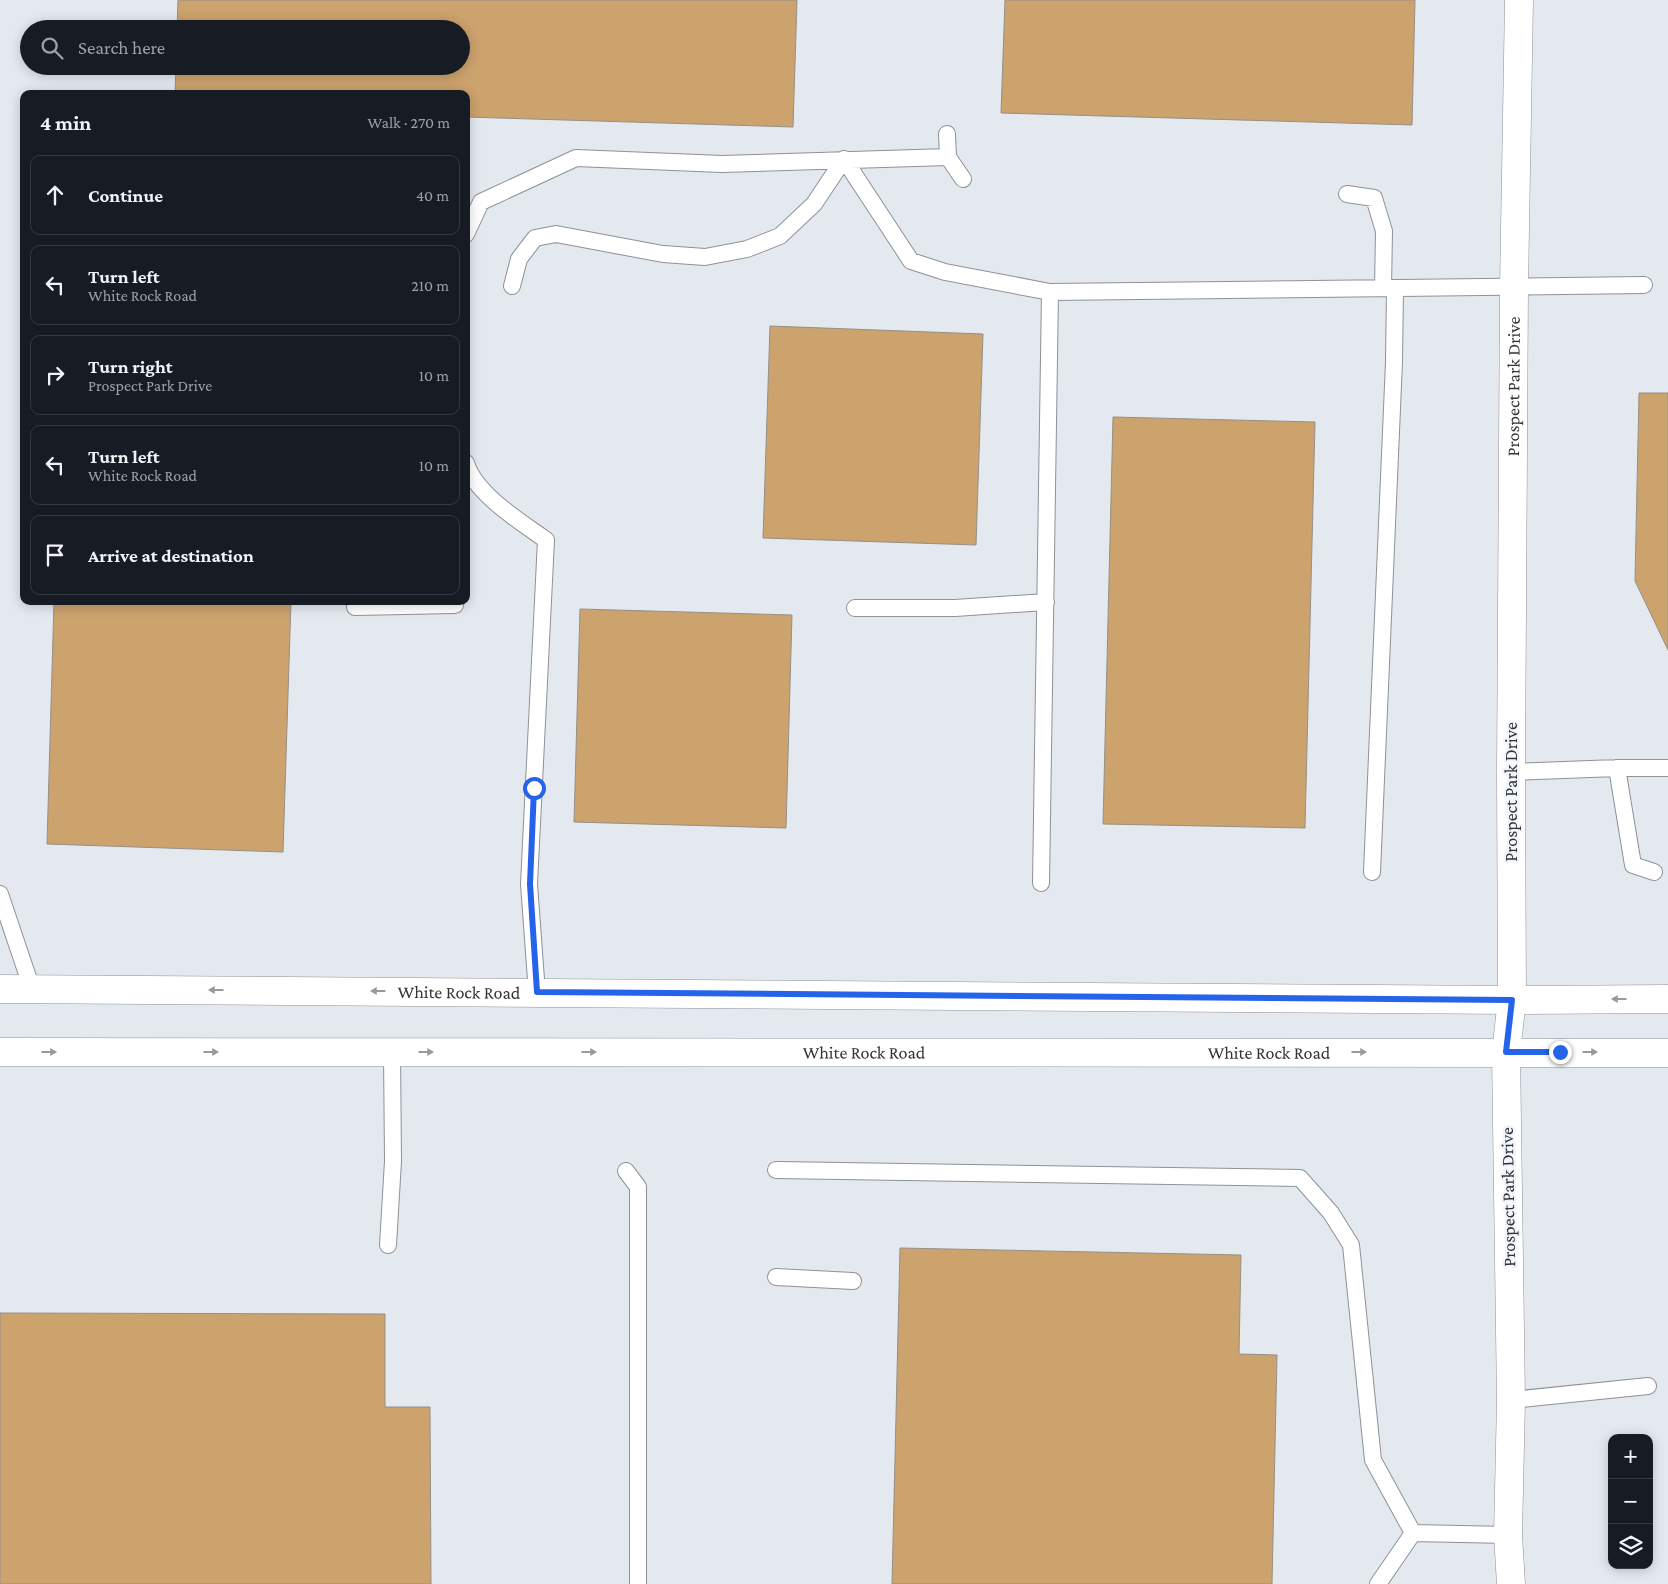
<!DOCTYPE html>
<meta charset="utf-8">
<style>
body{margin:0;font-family:"Crimson Pro",serif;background:#242831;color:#f1f3f6}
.controls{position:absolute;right:15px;bottom:15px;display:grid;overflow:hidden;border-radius:10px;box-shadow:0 2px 12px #0003}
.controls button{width:45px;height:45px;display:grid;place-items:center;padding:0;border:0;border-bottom:1px solid #363941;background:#171b24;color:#f1f3f6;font:25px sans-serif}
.stop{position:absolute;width:15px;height:15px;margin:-11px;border:4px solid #2563eb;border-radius:50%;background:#fff}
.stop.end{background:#2563eb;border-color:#fff;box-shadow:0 1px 5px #0008}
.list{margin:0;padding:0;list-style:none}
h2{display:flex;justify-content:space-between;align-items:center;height:65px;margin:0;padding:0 20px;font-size:21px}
h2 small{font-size:16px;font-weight:400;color:#9ea1a6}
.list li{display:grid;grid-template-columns:32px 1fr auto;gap:15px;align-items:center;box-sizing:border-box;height:80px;margin:0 10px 10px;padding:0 10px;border:1px solid #363941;border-radius:10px}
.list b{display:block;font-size:19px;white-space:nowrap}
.list p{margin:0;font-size:16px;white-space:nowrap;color:#9ea1a6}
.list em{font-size:16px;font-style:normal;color:#9ea1a6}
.icon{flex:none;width:28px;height:28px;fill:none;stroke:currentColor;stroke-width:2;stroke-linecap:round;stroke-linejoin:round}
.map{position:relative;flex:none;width:1668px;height:1584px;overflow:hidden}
.search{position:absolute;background:#171b24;box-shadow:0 2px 12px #0003;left:20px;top:20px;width:450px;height:55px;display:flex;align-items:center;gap:12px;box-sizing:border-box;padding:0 18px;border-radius:28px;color:#9ea1a6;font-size:19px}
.panel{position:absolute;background:#171b24;box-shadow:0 2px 12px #0003;left:20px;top:90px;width:450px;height:515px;border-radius:10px}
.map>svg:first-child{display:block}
.building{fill:#cca26d;stroke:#948f8a}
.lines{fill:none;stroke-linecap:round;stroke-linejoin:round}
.lane-casing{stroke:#8d9298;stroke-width:18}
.secondary-casing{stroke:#8d9298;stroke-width:29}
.lane{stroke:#fff;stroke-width:16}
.secondary{stroke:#fff;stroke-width:28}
.oneway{fill:#98999a}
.route{stroke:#2563eb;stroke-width:6}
.labels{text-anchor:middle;stroke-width:5;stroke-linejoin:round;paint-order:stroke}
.street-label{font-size:18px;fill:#313335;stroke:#f1f6fc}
</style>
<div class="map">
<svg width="1668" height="1584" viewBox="0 0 1668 1584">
<rect width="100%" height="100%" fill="#e4e9ef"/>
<path class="building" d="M178,0H797L793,127L466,117V94H175L176,66H461V29H177Z
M1005,0H1415L1412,125L1001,113Z
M770,326L983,334L976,545L763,538Z
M1639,393H1668V650L1635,581Z
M1113,417L1315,422L1305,828L1103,824Z
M54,601H291L283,852L47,844Z
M580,609L792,615L786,828L574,822Z
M900,1248L1241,1255L1239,1354L1277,1355L1272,1584H892Z
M0,1313L385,1314V1407H430L431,1584H0Z"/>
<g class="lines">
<g class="lane-casing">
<path id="lane" d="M947,134L948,157L963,179
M844,159L911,261L945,272L1050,292L1644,285
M1347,194L1374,198L1384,231L1383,288
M466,234L481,202L576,158L722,164L948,157
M512,286L519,259L535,238L556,234L663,254L705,257L747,249L780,236L814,204L844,159
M466,463C475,494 521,522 546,540L529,884L537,993
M355,607L455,605
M855,608H955L1046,602
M1617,768L1633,865L1654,872
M1511,772L1617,768H1668
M1372,872L1394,362L1395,288
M1041,883L1050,292
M0,894L32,989
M776,1170L1300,1178L1331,1213L1351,1245L1373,1460L1413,1533L1378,1584
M626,1171L638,1187V1584
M388,1245L393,1161L392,1052
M776,1277L853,1281
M1511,1400L1648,1386
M1413,1533L1508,1535"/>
</g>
<g class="secondary-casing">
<g id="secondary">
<path id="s1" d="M0,989L1512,1000L1668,999"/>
<path id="s2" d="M0,1052L1668,1053"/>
<path id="s3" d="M1511,1584L1508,1535L1511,1400L1506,1052L1512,1000L1511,772L1514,288L1519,0"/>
</g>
</g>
<use href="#lane" class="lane"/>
<use href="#secondary" class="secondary"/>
</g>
<defs><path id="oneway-solid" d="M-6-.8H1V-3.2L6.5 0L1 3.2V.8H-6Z" transform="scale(1.25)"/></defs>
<g class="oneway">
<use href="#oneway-solid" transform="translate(216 990) rotate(-180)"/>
<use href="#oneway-solid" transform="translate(378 991) rotate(-180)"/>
<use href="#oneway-solid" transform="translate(1619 999) rotate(180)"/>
<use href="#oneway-solid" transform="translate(49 1052)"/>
<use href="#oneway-solid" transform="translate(211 1052)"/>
<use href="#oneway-solid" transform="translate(426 1052)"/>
<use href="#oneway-solid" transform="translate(589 1052)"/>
<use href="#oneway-solid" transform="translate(1359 1052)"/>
<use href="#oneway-solid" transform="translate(1590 1052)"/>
</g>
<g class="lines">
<path class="route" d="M534,788L530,884L537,992L1512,1000L1506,1052H1560"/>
</g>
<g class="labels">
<g class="street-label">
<text dy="6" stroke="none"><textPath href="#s3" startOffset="1198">Prospect Park Drive</textPath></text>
<text transform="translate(1511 792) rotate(-90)" y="6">Prospect Park Drive</text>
<text dy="6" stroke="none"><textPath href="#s1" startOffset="459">White Rock Road</textPath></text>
<text dy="6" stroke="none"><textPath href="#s2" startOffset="864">White Rock Road</textPath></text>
<text dy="6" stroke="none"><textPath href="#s2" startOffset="1269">White Rock Road</textPath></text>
<text transform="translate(1508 1197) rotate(-91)" y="6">Prospect Park Drive</text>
</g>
</g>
</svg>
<div class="controls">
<button>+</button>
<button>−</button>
<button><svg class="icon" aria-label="layers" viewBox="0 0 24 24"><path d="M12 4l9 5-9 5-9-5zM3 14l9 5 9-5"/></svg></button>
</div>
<div class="stop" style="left:534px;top:788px"></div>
<div class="stop end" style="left:1560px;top:1052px"></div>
<div class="search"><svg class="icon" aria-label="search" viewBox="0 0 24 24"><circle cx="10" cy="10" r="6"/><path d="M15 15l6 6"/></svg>Search here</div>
<section class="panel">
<h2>4 min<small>Walk · 270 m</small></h2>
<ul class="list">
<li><svg class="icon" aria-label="ahead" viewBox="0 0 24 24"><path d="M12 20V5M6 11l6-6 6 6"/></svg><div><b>Continue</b></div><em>40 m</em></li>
<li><svg class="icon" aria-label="left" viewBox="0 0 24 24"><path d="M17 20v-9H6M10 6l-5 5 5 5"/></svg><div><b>Turn left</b><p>White Rock Road</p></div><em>210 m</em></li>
<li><svg class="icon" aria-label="right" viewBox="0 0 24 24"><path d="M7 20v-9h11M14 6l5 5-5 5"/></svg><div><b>Turn right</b><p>Prospect Park Drive</p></div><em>10 m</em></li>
<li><svg class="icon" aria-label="left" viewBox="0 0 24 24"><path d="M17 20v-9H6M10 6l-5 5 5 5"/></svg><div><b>Turn left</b><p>White Rock Road</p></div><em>10 m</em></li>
<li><svg class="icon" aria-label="arrive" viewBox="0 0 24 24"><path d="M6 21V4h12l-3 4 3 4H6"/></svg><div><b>Arrive at destination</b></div></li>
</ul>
</section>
</div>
